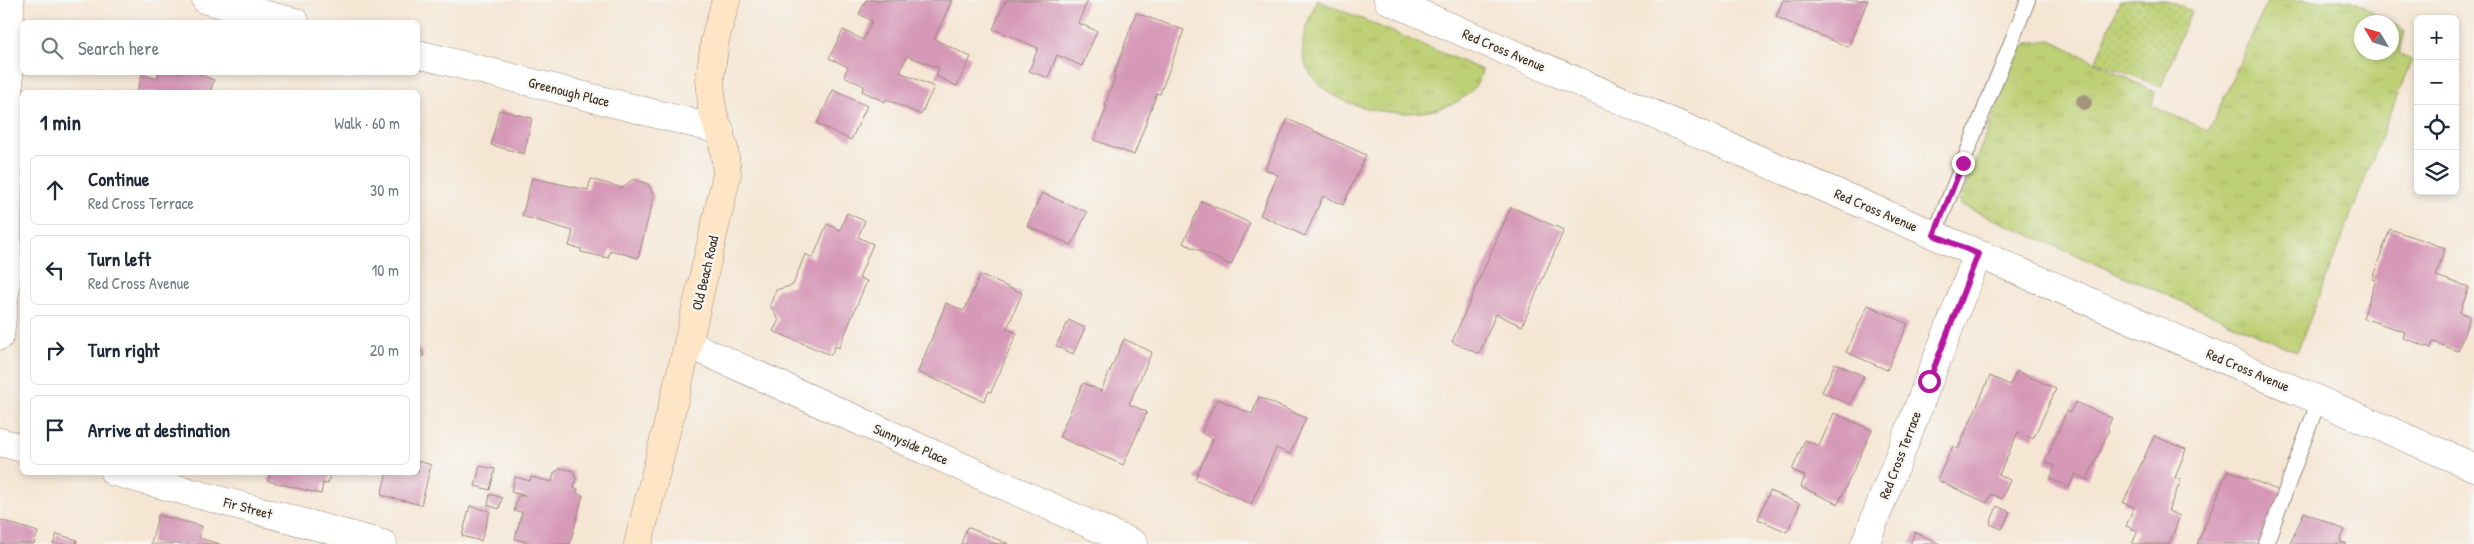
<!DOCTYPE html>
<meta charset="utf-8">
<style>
body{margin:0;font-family:"Patrick Hand",sans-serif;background:#f2f2f3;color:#1f2937}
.controls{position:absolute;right:15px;top:15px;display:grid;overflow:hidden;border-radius:8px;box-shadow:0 2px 8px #0003}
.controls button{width:45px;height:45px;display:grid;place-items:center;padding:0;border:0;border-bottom:1px solid #e0e1e3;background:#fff;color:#1f2937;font:25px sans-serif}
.compass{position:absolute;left:2354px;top:15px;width:45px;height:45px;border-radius:50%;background:#fff;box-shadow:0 2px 8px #0003;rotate:308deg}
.stop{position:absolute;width:15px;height:15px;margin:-11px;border:4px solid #b5179e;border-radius:50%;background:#fff}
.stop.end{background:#b5179e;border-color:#fff;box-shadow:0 1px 5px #0008}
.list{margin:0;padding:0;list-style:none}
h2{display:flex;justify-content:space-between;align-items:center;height:65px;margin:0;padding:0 20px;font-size:21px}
h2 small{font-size:16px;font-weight:400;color:#747a83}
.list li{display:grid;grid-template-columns:32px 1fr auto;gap:15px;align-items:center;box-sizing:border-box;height:70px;margin:0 10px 10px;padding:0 10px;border:1px solid #e0e1e3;border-radius:8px}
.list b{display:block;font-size:19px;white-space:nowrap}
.list p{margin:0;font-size:16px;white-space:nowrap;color:#747a83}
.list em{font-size:16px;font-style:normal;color:#747a83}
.icon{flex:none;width:28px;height:28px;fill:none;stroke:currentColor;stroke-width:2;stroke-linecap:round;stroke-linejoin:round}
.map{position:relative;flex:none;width:2474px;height:544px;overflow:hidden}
.search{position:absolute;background:#fff;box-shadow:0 2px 8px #0003;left:20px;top:20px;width:400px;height:55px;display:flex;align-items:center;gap:12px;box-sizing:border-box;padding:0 18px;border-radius:8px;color:#747a83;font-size:19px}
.panel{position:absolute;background:#fff;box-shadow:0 2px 8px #0003;left:20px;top:90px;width:400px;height:385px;border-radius:8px}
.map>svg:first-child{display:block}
.grass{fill:url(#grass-tufts);stroke:#7c7d49}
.park{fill:url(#park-dots);stroke:#7c7d49}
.building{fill:#d698b7}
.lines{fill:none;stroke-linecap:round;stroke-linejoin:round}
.lane-casing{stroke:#988879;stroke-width:16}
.street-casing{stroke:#988879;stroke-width:29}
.secondary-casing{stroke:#988879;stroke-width:29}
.lane{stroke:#fff;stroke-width:14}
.street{stroke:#fff;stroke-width:28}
.secondary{stroke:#fde5c5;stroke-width:28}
.tree{fill:#a1967c}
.route{stroke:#b5179e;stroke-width:6}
.labels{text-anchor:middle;stroke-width:4.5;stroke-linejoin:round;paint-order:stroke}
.street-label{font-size:14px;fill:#3b2a1e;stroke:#f6f6f2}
</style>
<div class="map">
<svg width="2474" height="544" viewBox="0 0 2474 544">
<defs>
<pattern id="grass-tufts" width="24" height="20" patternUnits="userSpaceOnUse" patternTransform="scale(1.25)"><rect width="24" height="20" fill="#bed074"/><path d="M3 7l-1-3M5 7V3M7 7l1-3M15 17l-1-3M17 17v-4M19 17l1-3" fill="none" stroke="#a4b364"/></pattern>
<pattern id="park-dots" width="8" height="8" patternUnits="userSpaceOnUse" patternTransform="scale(1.25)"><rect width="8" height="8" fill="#bed074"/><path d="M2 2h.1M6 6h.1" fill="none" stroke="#a4b364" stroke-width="1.8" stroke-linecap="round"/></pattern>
</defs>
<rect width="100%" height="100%" fill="#f6f6f2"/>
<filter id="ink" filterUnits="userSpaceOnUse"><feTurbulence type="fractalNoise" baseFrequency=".02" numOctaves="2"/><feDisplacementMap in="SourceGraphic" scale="10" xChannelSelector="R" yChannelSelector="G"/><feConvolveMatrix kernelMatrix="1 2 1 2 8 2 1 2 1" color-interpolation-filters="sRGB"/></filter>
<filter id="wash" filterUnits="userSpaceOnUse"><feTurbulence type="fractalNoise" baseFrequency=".0096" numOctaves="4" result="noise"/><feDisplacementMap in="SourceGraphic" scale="20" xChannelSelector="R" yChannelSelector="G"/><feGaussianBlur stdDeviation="1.12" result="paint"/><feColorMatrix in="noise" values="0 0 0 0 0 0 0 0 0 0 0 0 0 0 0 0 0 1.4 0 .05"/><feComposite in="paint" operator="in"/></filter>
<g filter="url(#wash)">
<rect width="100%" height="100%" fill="#f5e6d4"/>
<path class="grass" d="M1317,0L1482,70C1470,135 1318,122 1304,59C1299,38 1309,19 1317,0Z
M2268,0H2351L2391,22H2362V52H2392V23L2405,31L2399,53L2411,61L2297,352L1959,204L2018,51L2028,43L2051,40L2155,92L2152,106L2209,131Z"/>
<path class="park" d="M2120,0H2164L2191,11L2161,87L2096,61Z"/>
<g id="blocks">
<path class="building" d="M866,0H952L934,39L971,57L957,86L936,76L939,68L907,56L900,72L934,87L921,115L886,99L885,102L862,91L864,86L844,76L848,67L829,58L843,30L863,40L872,21L859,14Z
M1006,0H1088L1078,23L1097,31L1082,66L1057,55L1048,78L1029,71L1038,48L993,29Z
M1783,0H1868L1848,47L1776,17Z
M1136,13L1184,30L1160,94L1157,93L1134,155L1094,140L1107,106L1105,105L1115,78L1113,77Z
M159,72H193L214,80L210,92H137L142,74L157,79Z
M833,90L867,106L851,140L817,124Z
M499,110L532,118L524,154L491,145Z
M1288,119L1366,155L1343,205L1323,196L1305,236L1260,215L1278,175L1265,169Z
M532,178L588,190L591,179L622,188L633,179L648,184L654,196L638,258L610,250L608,258L581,252V249L569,246L573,231L522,216Z
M1042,193L1087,212L1072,245L1027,226Z
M1202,201L1250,223L1231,265L1183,243Z
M1511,207L1564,230L1522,326L1496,314L1479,354L1452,342Z
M847,213L865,221L858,237L873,244L859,278L867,281L839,348L835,346L831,355L773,331L779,320L770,305L776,290L793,285L805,254L813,258L827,224L840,230Z
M2390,229L2445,248L2436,276L2469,287L2460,312L2470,316L2458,351L2433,342L2431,348L2403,338L2405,332L2363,318L2376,280L2372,279Z
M980,275L1022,293L1007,329L1017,333L991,392L989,391L984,401L918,372L946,303L964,311Z
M1868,305L1908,324L1887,370L1846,352Z
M1069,320L1085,328L1073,354L1056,346Z
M1124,339L1152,352L1129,404L1147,412L1123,465L1059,437L1083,383L1101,391Z
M418,347L424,355L418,361Z
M1835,363L1864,376L1850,405L1822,392Z
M2017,371L2056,389L2033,439L2018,432L1999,475L2010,480L2002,499L1991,494L1987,503L1937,480L1953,446L1958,449L1990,376L2010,385Z
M1259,397L1306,418L1290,454L1276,448L1251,504L1195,479L1213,439L1201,433L1217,399L1252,414Z
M2075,402L2112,418L2107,429L2109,430L2087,480L2075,474L2069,487L2050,479L2055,466L2045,462L2067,411L2070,413Z
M1834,413L1872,430L1838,504L1801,487L1805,476L1792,470L1805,440L1819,446Z
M2154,436L2186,449L2175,478L2181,480L2168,511L2180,516L2169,544H2132L2138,531L2126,526L2134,507L2123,503Z
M418,461L431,465L421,505L381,495L387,472H418Z
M480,466L495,469L490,490L475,486Z
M561,468L573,471L576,479L574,488L578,489L576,493L583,495L570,544H534L515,539L522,512L514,511L518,496H526L511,492L515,477L530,481L531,477L552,482L554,473Z
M2228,470L2282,492L2261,544H2197Z
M270,472H330L328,484L323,483L321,494L268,481Z
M1770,491L1800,504L1787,532L1758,519Z
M490,494L502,498L499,509L488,505Z
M470,506L490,511L481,541L462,536Z
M1997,506L2010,512L2002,529L1990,524Z
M2304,512L2345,530L2340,541L2347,544H2290Z
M158,515L202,526L199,538L220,544H151Z
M0,520L38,532L34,544H0Z
M967,527L1009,544H961Z
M1915,532L1940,544H1910Z
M57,534L77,540L76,544H53Z"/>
</g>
</g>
<g filter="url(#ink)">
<use href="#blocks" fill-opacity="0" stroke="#988879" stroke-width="1"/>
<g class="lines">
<g class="lane-casing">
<path id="lane" d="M1934,235L2028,0
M2266,544L2319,400"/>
</g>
<g class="street-casing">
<path id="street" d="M206,0L295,22
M1388,0L2474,467
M418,54L720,130
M0,336L7,274L10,0
M688,344L1134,544
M0,442L22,448
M114,472L383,544
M1865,544L1978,254"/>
</g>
<g class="secondary-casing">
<path id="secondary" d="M638,544L688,344L727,174L724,148L712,109L710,78L715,40L726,0"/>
</g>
<use href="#lane" class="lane"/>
<use href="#street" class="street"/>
<use href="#secondary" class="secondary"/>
</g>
<circle class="tree" cx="2084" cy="102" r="8"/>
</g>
<g class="lines" filter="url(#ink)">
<path class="route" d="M1929,381L1978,254L1934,235L1963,163"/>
</g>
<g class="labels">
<g class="street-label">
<text transform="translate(1504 50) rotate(23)" y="5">Red Cross Avenue</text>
<text transform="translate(569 92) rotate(14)" y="5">Greenough Place</text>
<text transform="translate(1876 210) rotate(23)" y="5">Red Cross Avenue</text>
<text transform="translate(705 273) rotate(-77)" y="5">Old Beach Road</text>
<text transform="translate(2248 370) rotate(23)" y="5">Red Cross Avenue</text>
<text transform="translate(911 444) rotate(24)" y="5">Sunnyside Place</text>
<text transform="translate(1900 455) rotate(-69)" y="5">Red Cross Terrace</text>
<text transform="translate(248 508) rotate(15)" y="5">Fir Street</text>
</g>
</g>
</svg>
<div class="controls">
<button>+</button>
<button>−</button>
<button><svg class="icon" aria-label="locate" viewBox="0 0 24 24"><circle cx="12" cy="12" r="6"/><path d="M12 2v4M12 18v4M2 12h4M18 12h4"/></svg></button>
<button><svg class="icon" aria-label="layers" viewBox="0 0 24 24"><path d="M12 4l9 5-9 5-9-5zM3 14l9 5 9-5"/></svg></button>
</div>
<svg class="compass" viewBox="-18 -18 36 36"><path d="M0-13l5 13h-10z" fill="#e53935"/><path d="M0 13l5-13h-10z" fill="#747a83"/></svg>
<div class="stop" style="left:1929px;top:381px"></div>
<div class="stop end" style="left:1963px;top:163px"></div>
<div class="search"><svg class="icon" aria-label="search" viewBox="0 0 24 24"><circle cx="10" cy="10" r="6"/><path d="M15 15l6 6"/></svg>Search here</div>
<section class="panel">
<h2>1 min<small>Walk · 60 m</small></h2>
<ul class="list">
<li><svg class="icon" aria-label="ahead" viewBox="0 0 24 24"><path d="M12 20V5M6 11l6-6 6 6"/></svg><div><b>Continue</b><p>Red Cross Terrace</p></div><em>30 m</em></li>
<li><svg class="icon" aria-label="left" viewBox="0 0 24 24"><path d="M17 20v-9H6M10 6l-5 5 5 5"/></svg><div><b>Turn left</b><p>Red Cross Avenue</p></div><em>10 m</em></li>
<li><svg class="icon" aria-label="right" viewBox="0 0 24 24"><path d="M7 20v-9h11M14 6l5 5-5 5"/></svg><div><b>Turn right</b></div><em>20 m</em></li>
<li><svg class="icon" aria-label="arrive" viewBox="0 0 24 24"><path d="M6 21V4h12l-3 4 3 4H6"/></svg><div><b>Arrive at destination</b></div></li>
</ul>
</section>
</div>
